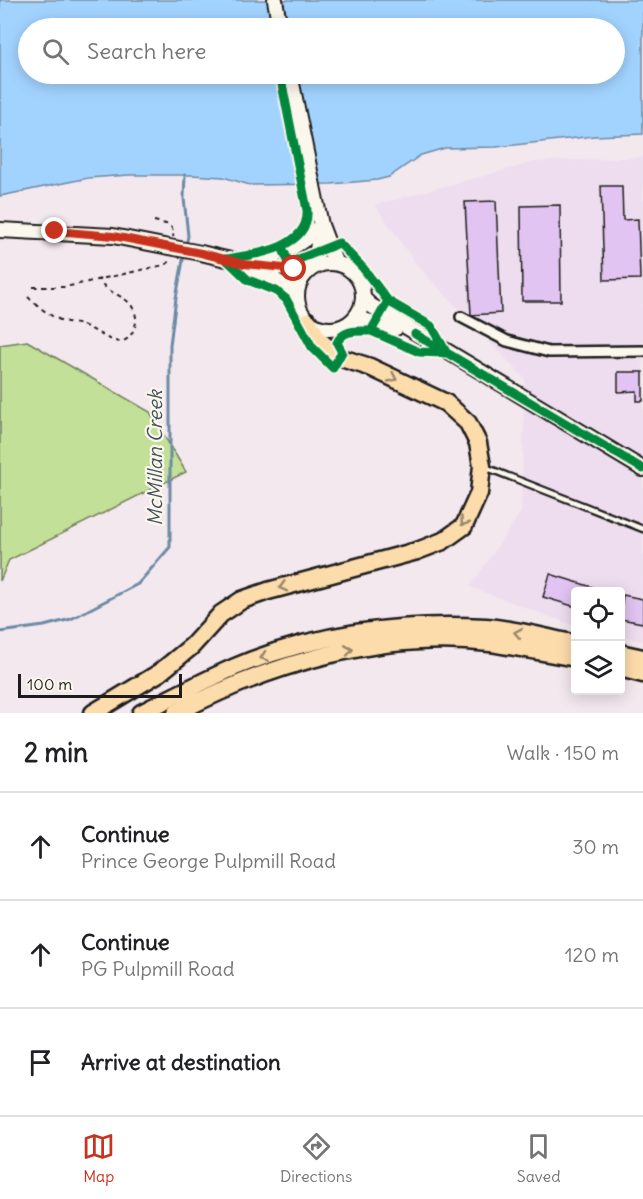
<!DOCTYPE html>
<meta charset="utf-8">
<style>
body{margin:0;font-family:Delius,sans-serif;background:#f2f2f2;color:#202124}
.controls{position:absolute;right:18px;bottom:18px;display:grid;overflow:hidden;border-radius:6px;box-shadow:0 3px 15px #0003}
.controls button{width:54px;height:54px;display:grid;place-items:center;padding:0;border:0;border-bottom:2px solid #e0e0e0;background:#fff;color:#202124;font:30px sans-serif}
.scale{position:absolute;left:18px;bottom:15px;width:164px;box-sizing:border-box;padding-left:6px;border:3px solid #1c1c1c;border-top:0;font-size:16px;line-height:21px;white-space:nowrap;color:#1c1c1c;-webkit-text-stroke:4px #fbf7ec;paint-order:stroke}
.stop{position:absolute;width:18px;height:18px;margin:-14px;border:4px solid #c8321e;border-radius:50%;background:#fff}
.stop.end{background:#c8321e;border-color:#fff;box-shadow:0 2px 6px #0008}
.list{margin:0;padding:0;list-style:none}
h2{display:flex;justify-content:space-between;align-items:center;height:78px;margin:0;padding:0 24px;font-size:26px}
h2 small{font-size:20px;font-weight:400;color:#757577}
.list li{display:grid;grid-template-columns:39px 1fr auto;gap:18px;align-items:center;box-sizing:border-box;height:108px;padding:0 24px;border-top:2px solid #e0e0e0}
.list b{display:block;font-size:22px;white-space:nowrap}
.list p{margin:0;font-size:20px;white-space:nowrap;color:#757577}
.list em{font-size:20px;font-style:normal;color:#757577}
.icon{flex:none;width:33px;height:33px;fill:none;stroke:currentColor;stroke-width:2;stroke-linecap:round;stroke-linejoin:round}
.map{position:relative;flex:none;width:643px;height:713px;overflow:hidden}
.search{position:absolute;background:#fff;box-shadow:0 3px 15px #0003;left:18px;right:18px;top:18px;height:66px;display:flex;align-items:center;gap:15px;box-sizing:border-box;padding:0 21px;border-radius:33px;color:#757577;font-size:22px}
.sheet{height:402px;background:#fff}
nav{display:flex;justify-content:space-around;align-items:center;box-sizing:border-box;height:84px;border-top:2px solid #e0e0e0;background:#fff;font-size:16px;color:#757577}
nav a{display:grid;justify-items:center;gap:3px}
nav .on{color:#c8321e}
.map>svg:first-child{display:block}
.built{fill:#eeddef}
.green{fill:#c2e098;stroke:#6f7e5a;stroke-width:1.5}
.water{fill:#a2d3ff;stroke:#6c8aa4;stroke-width:1.5;fill-rule:evenodd}
.lines{fill:none;stroke-linecap:round;stroke-linejoin:round}
.stream{stroke:#6c8aa4;stroke-width:3}
.building{fill:#e1c4f1;stroke:#1c1c1c;stroke-width:1.5}
.lane-casing{stroke:#1c1c1c;stroke-width:9}
.street-casing{stroke:#1c1c1c;stroke-width:14}
.secondary-casing{stroke:#1c1c1c;stroke-width:18}
.highway-casing{stroke:#1c1c1c;stroke-width:21}
.path{stroke:#1c1c1c;stroke-width:2;stroke-dasharray:4.5 4.5;stroke-linecap:butt}
.lane{stroke:#fbf7ec;stroke-width:4.5}
.street{stroke:#fbf7ec;stroke-width:9}
.secondary{stroke:#fbf7ec;stroke-width:14}
.highway{stroke:#fddcac;stroke-width:16}
.secondary-bridge-casing{stroke:#1c1c1c;stroke-width:18;stroke-linecap:butt}
.secondary-bridge{stroke:#fbf7ec;stroke-width:14}
.cycleway-casing{stroke:#fbf7ec;stroke-width:13}
.cycleway{stroke:#00873e;stroke-width:9}
.oneway{stroke:#98866b}
.route{stroke:#c8321e;stroke-width:8}
.labels{text-anchor:middle;stroke-width:4.5;stroke-linejoin:round;paint-order:stroke}
.water-label{font-size:20px;font-style:italic;fill:#445360;stroke:#fbf7ec}
</style>
<div class="map">
<svg width="643" height="713" viewBox="0 0 643 713">
<rect width="100%" height="100%" fill="#f3e8ee"/>
<filter id="ink" filterUnits="userSpaceOnUse"><feTurbulence type="fractalNoise" baseFrequency=".0167" numOctaves="2"/><feDisplacementMap in="SourceGraphic" scale="12" xChannelSelector="R" yChannelSelector="G"/><feConvolveMatrix kernelMatrix="1 2 1 2 8 2 1 2 1" color-interpolation-filters="sRGB"/></filter>
<g filter="url(#ink)">
<path class="built" d="M643,157V641L621,636L620,592H576L575,626L470,587L521,512L525,379L417,265L375,205L535,162Z"/>
<path class="green" d="M27,341L150,412L186,472L9,560L0,581V345Z"/>
<path class="water" d="M0,0H643V134L594,136L496,147L445,148L421,155L389,177L377,180L331,184L250,185L223,177L191,175H129L88,178L0,196ZM28,28H614V74H28Z"/>
<g class="lines">
<path class="stream" d="M185,175L184,198L188,236L186,245
M0,632L44,626L71,619L138,584L170,547V345L176,298L184,255"/>
</g>
<path class="building" d="M601,186H622L623,220L638,219L640,279L604,280Z
M496,201L501,313L471,315L465,202Z
M560,205L561,301H522L521,206Z
M618,372H643V401H637V391L618,392Z
M550,574L605,591V592H576V607L543,597Z
M623,595L643,599V623L620,619Z"/>
<g class="lines">
<g class="lane-casing">
<path id="lane" d="M485,467L643,529"/>
</g>
<g class="street-casing">
<path id="street" d="M461,317L507,341L549,352L643,351"/>
</g>
<g class="secondary-casing">
<path id="secondary" d="M275,0L280,28
M290,74L321,225L335,262
M0,230L113,236L164,246
M201,253C237,262 273,270 310,268
M252,262C283,253 298,248 321,225
M297 296a33 33 0 1 1 66 0a33 33 0 1 1-66 0Z
M251,268L297,292
M311,268L316,256L321,225
M364,299L370,305L643,469
M355,318L396,328"/>
</g>
<g class="highway-casing">
<path id="highway" d="M620,653L643,658
M620,668L643,674
M93,713L159,673L192,646L221,614L242,600L268,591L417,551L443,541L464,526L479,493L482,466L478,443L468,423L446,403L370,367L338,357L318,339L308,321
M141,713C172,697 203,681 235,667C313,634 401,622 486,627C515,629 546,638 576,644
M176,713C269,664 384,630 490,643C518,647 547,653 576,658"/>
</g>
<path class="path" d="M154,221L170,225L174,232L173,237
M33,287H65L164,265L168,263V260
M28,297C37,305 47,314 58,319C67,323 76,323 85,326C99,331 122,355 133,331C136,326 137,319 135,313C129,293 108,297 99,279"/>
<use href="#lane" class="lane"/>
<use href="#street" class="street"/>
<use href="#secondary" class="secondary"/>
<use href="#highway" class="highway"/>
<g class="secondary-bridge-casing">
<path id="secondary-bridge" d="M164,246L201,253"/>
</g>
<use href="#secondary-bridge" class="secondary-bridge"/>
<g class="cycleway-casing">
<path id="cycleway" d="M282,247L289,263L339,243L363,268L388,301L431,326L445,350
M226,259L248,280L276,291L286,299L312,347L333,368L342,352L337,343C343,329 357,331 371,331L388,301
M226,259C253,255 310,249 307,210L280,74
M371,331L419,352L444,353
M415,334L643,469"/>
</g>
<use href="#cycleway" class="cycleway"/>
</g>
<defs><path id="oneway-chevron" d="M-2-3.5L2.5 0L-2 3.5" fill="none" stroke-width="1.6" stroke-linecap="round" stroke-linejoin="round" transform="scale(1.5)"/></defs>
<g class="oneway">
<use href="#oneway-chevron" transform="translate(393 378) rotate(25)"/>
<use href="#oneway-chevron" transform="translate(464 522) rotate(126)"/>
<use href="#oneway-chevron" transform="translate(283 587) rotate(165)"/>
<use href="#oneway-chevron" transform="translate(518 633) rotate(-169)"/>
<use href="#oneway-chevron" transform="translate(349 650) rotate(-10)"/>
<use href="#oneway-chevron" transform="translate(264 657) rotate(161)"/>
</g>
</g>
<g class="lines" filter="url(#ink)">
<path class="route" d="M55,231L113,236L201,253L244,264L294,269"/>
</g>
<g class="labels">
<g class="water-label">
<text transform="translate(155 458) rotate(-90)" y="7">McMillan Creek</text>
</g>
</g>
</svg>
<div class="controls">
<button><svg class="icon" aria-label="locate" viewBox="0 0 24 24"><circle cx="12" cy="12" r="6"/><path d="M12 2v4M12 18v4M2 12h4M18 12h4"/></svg></button>
<button><svg class="icon" aria-label="layers" viewBox="0 0 24 24"><path d="M12 4l9 5-9 5-9-5zM3 14l9 5 9-5"/></svg></button>
</div>
<div class="scale">100 m</div>
<div class="stop" style="left:294px;top:269px"></div>
<div class="stop end" style="left:55px;top:231px"></div>
<div class="search"><svg class="icon" aria-label="search" viewBox="0 0 24 24"><circle cx="10" cy="10" r="6"/><path d="M15 15l6 6"/></svg>Search here</div>
</div>
<section class="sheet">
<h2>2 min<small>Walk · 150 m</small></h2>
<ul class="list">
<li><svg class="icon" aria-label="ahead" viewBox="0 0 24 24"><path d="M12 20V5M6 11l6-6 6 6"/></svg><div><b>Continue</b><p>Prince George Pulpmill Road</p></div><em>30 m</em></li>
<li><svg class="icon" aria-label="ahead" viewBox="0 0 24 24"><path d="M12 20V5M6 11l6-6 6 6"/></svg><div><b>Continue</b><p>PG Pulpmill Road</p></div><em>120 m</em></li>
<li><svg class="icon" aria-label="arrive" viewBox="0 0 24 24"><path d="M6 21V4h12l-3 4 3 4H6"/></svg><div><b>Arrive at destination</b></div></li>
</ul>
</section>
<nav>
<a class="on"><svg class="icon" aria-label="map" viewBox="0 0 24 24"><path d="M3 6l6-2 6 2 6-2v14l-6 2-6-2-6 2zM9 4v14M15 6v14"/></svg>Map</a>
<a><svg class="icon" aria-label="directions" viewBox="0 0 24 24"><path d="M12 3l9 9-9 9-9-9zM9 14v-3h6M13 9l2 2-2 2"/></svg>Directions</a>
<a><svg class="icon" aria-label="saved" viewBox="0 0 24 24"><path d="M7 4h10v16l-5-4-5 4z"/></svg>Saved</a>
</nav>
